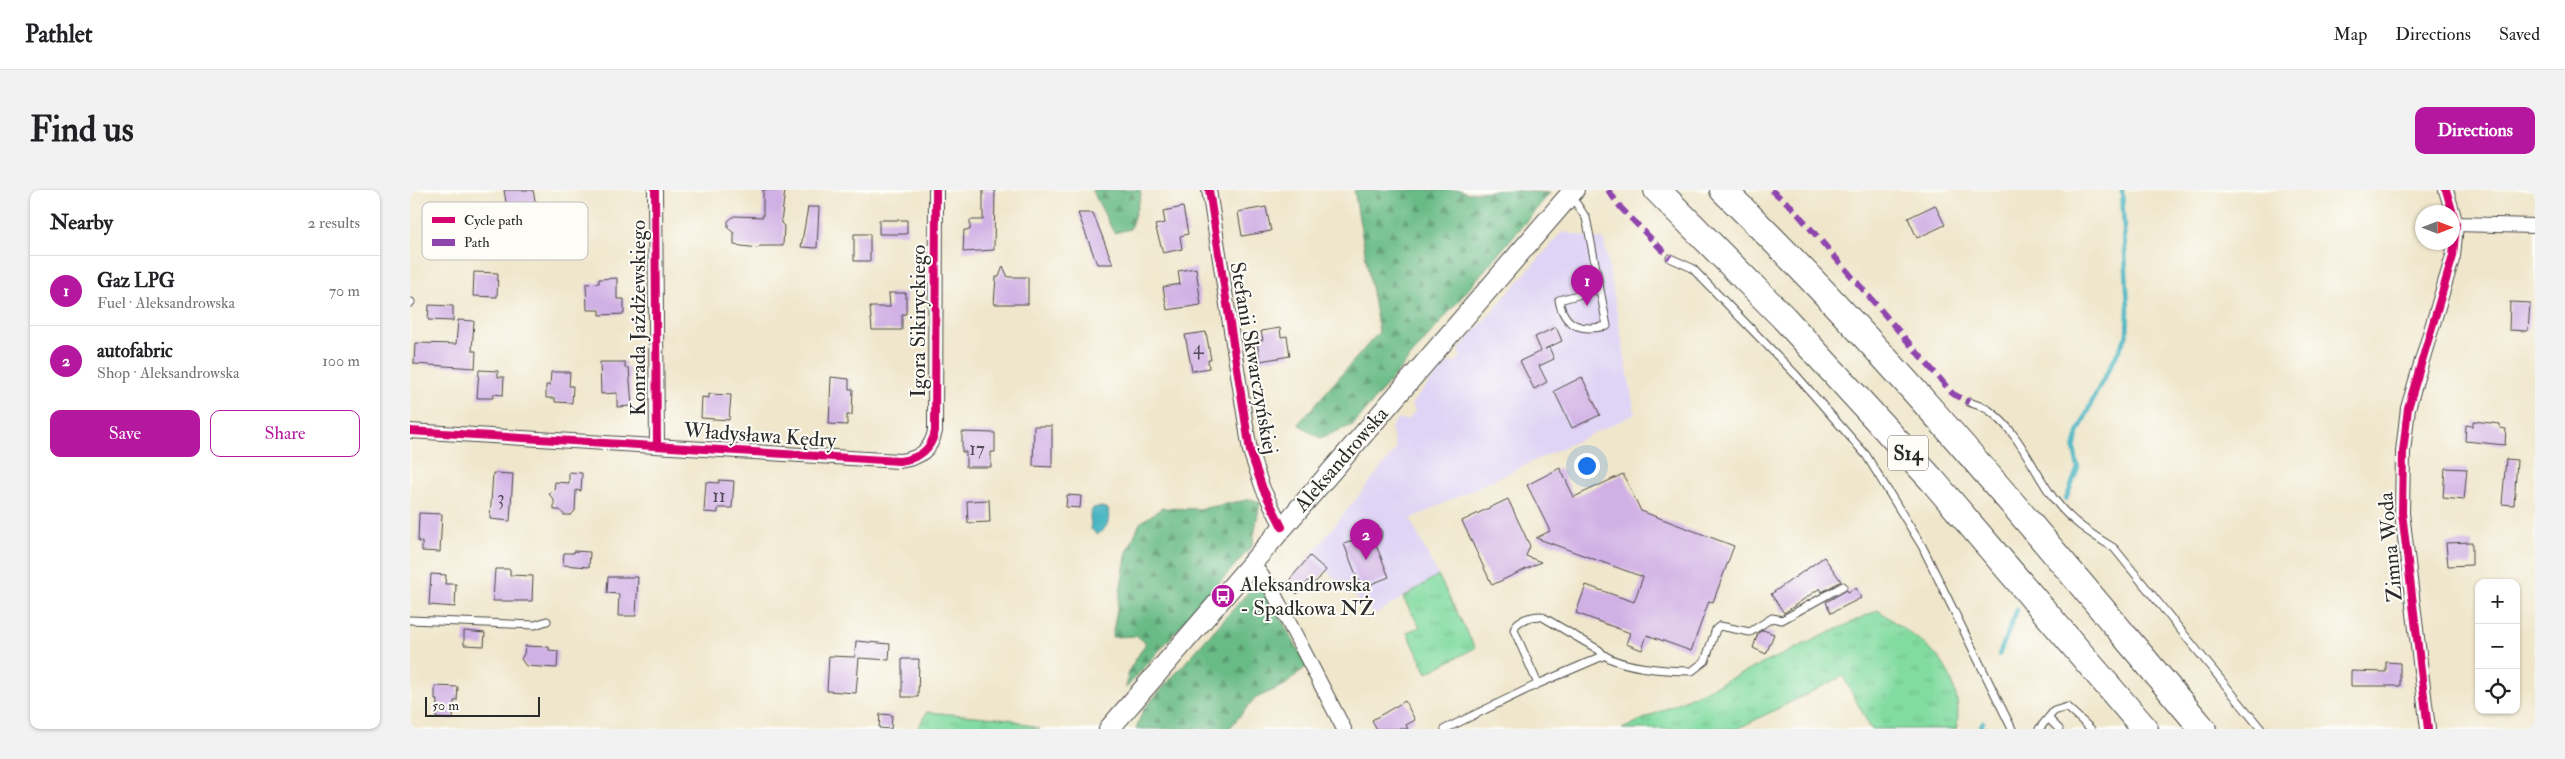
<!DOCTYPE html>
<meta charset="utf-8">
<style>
body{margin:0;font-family:"IM FELL Double Pica",serif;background:#f2f2f2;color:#202124}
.controls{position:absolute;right:15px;bottom:15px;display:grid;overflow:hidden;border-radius:10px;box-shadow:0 1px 4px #0004}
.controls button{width:45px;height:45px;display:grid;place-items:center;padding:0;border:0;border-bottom:1px solid #e0e0e0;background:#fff;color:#202124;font:25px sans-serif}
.compass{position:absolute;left:2005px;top:15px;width:45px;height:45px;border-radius:50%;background:#fff;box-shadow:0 1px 4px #0004;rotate:90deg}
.scale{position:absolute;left:15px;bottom:12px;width:115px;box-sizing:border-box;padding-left:5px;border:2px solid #2b2b2b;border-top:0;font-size:14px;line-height:18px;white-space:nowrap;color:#2b2b2b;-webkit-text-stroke:4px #fdfcf7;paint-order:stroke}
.you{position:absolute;left:1176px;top:275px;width:18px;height:18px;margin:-12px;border:4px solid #fff;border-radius:50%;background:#1a73e8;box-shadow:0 0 0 8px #1a73e833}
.badge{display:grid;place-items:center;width:32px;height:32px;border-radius:50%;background:#b5179e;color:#fff;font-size:16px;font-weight:700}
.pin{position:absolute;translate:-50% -41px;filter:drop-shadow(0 1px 2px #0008)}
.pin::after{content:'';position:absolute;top:26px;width:18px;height:15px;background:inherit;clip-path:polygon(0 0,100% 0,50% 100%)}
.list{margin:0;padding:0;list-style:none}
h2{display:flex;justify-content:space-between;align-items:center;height:65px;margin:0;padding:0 20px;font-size:21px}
h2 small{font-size:16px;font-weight:400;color:#757577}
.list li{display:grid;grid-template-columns:32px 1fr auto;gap:15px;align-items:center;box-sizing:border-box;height:70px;padding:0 20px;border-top:1px solid #e0e0e0}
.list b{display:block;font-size:19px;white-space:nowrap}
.list p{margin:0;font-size:16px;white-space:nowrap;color:#757577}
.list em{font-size:16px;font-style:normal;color:#757577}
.actions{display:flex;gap:10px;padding:15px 20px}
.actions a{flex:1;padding:11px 0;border:1px solid #b5179e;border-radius:10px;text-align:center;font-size:18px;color:#b5179e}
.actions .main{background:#b5179e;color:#fff}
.icon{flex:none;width:28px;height:28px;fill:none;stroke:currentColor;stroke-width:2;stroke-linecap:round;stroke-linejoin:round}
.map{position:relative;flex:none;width:2125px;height:539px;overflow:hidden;border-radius:10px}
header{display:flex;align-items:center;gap:30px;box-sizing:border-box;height:70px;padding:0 25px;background:#fff;border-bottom:1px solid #e0e0e0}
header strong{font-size:24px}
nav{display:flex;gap:28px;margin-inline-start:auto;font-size:18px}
.intro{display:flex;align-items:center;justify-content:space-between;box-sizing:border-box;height:120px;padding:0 30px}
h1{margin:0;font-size:35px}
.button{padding:12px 22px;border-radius:10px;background:#b5179e;color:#fff;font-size:18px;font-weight:700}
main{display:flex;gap:30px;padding:0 30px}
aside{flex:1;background:#fff;border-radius:10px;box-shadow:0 1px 4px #0004}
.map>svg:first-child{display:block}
.built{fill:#dfd4f5}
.grass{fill:url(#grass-tufts);stroke:#568366}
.forest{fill:url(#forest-firs);stroke:#4a7358}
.water{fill:#47b5c2;stroke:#397076}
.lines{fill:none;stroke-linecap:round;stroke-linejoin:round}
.stream{stroke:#47b5c2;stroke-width:4.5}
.building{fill:#d1b1e5}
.lane-casing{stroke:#484743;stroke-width:9}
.street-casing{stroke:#484743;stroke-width:16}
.secondary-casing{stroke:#484743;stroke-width:22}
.highway-casing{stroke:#484743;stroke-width:28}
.lane{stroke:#fff;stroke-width:7}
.street{stroke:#fff;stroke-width:14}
.secondary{stroke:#fff;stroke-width:20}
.highway{stroke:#fff;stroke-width:26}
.quiet{stroke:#8e44ad;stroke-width:6;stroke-dasharray:12 6;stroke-linecap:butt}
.cycleway-casing{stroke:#fdfcf7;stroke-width:11}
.cycleway{stroke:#d6006c;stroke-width:8}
.labels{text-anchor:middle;stroke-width:4;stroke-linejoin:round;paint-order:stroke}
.number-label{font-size:19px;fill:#544c5a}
.shield{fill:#fdfcf7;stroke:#6a6a68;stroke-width:1}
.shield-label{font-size:20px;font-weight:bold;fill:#2b2b2b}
.street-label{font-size:21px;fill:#2b2b2b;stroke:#fdfcf7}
.poi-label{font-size:21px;fill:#2b2b2b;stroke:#fdfcf7;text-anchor:start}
.key{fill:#fdfcf7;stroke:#bebdba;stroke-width:1}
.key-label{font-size:14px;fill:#2b2b2b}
</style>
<header>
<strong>Pathlet</strong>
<nav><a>Map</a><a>Directions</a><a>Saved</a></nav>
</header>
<div class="intro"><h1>Find us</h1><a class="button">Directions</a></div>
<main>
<aside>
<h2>Nearby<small>2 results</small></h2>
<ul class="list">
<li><span class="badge">1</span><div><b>Gaz LPG</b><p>Fuel · Aleksandrowska</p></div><em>70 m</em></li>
<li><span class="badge">2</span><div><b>autofabric</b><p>Shop · Aleksandrowska</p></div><em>100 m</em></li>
</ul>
<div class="actions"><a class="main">Save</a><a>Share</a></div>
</aside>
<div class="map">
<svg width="2125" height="539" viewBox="0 0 2125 539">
<defs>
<pattern id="grass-tufts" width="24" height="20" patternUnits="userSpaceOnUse" patternTransform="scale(1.25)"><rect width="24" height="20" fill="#82dba0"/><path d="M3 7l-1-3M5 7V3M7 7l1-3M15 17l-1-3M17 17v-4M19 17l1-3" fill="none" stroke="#70bc8a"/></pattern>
<pattern id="forest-firs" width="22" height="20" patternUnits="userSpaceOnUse" patternTransform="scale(1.25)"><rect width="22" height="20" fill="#69bb86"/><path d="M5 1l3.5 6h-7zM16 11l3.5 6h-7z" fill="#57986e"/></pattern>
</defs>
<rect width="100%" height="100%" fill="#fdfcf7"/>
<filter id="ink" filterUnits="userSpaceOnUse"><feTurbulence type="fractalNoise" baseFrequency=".02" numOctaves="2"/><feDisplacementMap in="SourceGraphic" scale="10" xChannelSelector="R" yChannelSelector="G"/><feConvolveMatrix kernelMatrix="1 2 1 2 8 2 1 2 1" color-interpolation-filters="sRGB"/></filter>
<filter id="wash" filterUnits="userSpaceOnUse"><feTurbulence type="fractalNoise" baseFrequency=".0096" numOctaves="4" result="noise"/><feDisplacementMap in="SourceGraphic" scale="20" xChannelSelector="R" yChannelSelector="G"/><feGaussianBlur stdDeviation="1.12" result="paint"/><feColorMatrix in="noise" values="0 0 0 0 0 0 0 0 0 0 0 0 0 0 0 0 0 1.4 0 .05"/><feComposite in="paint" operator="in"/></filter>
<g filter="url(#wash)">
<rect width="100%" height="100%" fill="#efe6cb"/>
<path class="built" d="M1152,42L1194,50L1225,224L1000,329L1028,385L965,425L900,366L986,259L981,237L988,229L998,230L1005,221L1001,214L1038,172L1045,173L1051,166L1049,159Z"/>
<path class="grass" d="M1028,385L1065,458L1017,483L997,442L1010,437L993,408Z
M1468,420C1487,435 1511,449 1527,466C1543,484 1552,516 1546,539H1461L1433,486L1327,539H1212Z
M517,522L600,529L630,539H507Z"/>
<path class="forest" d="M682,0H730L731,5L720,39L704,43Z
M944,0H1050L1057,3L1096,0L1140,3L943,235L910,248L888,234L969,142Z
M842,309L850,313L842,356L716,498L719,480L736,453L727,446L702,447L717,362L730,333L752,318L790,319Z
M846,398L857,403L897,476L875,495L844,509L819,539H726L733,520L841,399Z"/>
<path class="water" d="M692,317L698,319C700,331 698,338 687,345L681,339L680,325L683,318Z"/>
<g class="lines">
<path class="stream" d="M1656,309L1668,278L1664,259L1668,243L1684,207L1717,145L1718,119L1712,0
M1589,465L1607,420
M1569,539L1573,532"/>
</g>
<g id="blocks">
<path class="building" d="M94,0H123L128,25L107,28L110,44L96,47L91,25L98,24Z
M353,0H375L371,33L374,36L373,56H350L348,58L324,55V43L318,38V31L324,26L353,27Z
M573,0H585L584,60L553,62L554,40H560V30H573Z
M1525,15L1535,35L1507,48L1498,28Z
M398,17H409L407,58L391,57Z
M773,17L778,44L770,46L772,59L753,63L745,35L755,33L753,21Z
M856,17L861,41L832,46L828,22Z
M668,23H683L703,74H687Z
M469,30H497V44H469Z
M444,44H460V71H444Z
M593,76L598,87H618V114H584L586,87H589Z
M786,78L791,115L757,120L753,97L770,94L768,81Z
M64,82L88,83L87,107L63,106Z
M207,88V109H214V124L190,125V120H177L176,94L189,93V89Z
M479,103H496V124H492V140H462L460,117H480Z
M2100,112L2120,113L2118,141L2099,140Z
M19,115L43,116V131L18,130Z
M48,130L64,131L62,161H66L65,178L4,174L5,153L46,154Z
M1146,137L1152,151L1135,159L1139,157L1144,169L1129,176L1137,192L1124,199L1110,171L1131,161L1125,147Z
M870,138L871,147L877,146L880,166L850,171L847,151L853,150L851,141Z
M796,142L801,170H798L799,178L782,181L775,145Z
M190,172H215V178H219L222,216L207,217V203L191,204Z
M69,180L88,181V187H94L93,205L83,204V208H67Z
M141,182H160L159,196H163L162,213L145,212V208H136V195H140Z
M421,187L439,189V199H443L442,225H437V235L419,234Z
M1172,187L1190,225L1162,238L1144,201Z
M299,204L321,205L319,230L291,228L292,207L299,208Z
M2063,231L2090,234V238L2096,239L2095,255L2055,251L2056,235L2063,236Z
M624,236H642V277L623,276Z
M552,242L585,243V262H581V277H556V262H552Z
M2096,269L2107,270L2104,315L2092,314Z
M1150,278L1164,307L1213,284L1231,321L1324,356L1303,412L1299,411L1281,461L1237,445L1232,460L1216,454L1220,443L1166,423L1176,395L1224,412L1233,387L1126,348L1140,341L1117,295Z
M2035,278L2057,279L2054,310L2033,308Z
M159,282L172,283L171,301L166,300L165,321L161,325H154L150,320H144V310L139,304L144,300L145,292L159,293Z
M83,283L103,284L100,331L80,329Z
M309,290L324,291L322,318H308V323L294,322L296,292L309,293Z
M657,305L671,306L670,318L656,317Z
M1098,309L1120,356L1116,366L1131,372L1082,395L1052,331Z
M579,310L580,332L558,333L557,311Z
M9,323L32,324L30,362L12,361V352H8Z
M953,330L957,334L968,336L972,342L971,349L966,355L979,387L951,398L934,354L945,350L947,340Z
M2062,352V375L2038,376L2036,353Z
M164,361L180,362L179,377L153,375L154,363H164Z
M900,366L916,380L905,393L900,389L887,404L880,389Z
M1414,367L1431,391L1412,402L1410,398L1374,423L1361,404Z
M85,379H100V385L123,386L122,411H83Z
M21,384L36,385L35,394H46L45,417L19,415Z
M198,387H228L226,426H208L209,404L197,403Z
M1446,398L1451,408L1421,423L1416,412L1437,400L1438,402Z
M1353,440L1364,444L1356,464L1343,458L1348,443Z
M54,441L75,443L74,456L54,455Z
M446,451L480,454L479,470L449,468L446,503L417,501L419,466L445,467Z
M115,456L139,457V460L148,461L147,478L116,476L111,469L114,464Z
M492,469H509L508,507H492Z
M1976,472L1990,473V496H1941V481L1976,482Z
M25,496L48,497L47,511H44L43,529L26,528L27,510H25Z
M995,511L1005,530L996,535L998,539H966L962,530Z
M470,524L482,525L481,539L469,538Z"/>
</g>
</g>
<g filter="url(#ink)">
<use href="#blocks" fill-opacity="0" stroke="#484743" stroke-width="1"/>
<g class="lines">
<g class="lane-casing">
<path id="lane" d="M1162,7L1176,28L1178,37L1197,136C1173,141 1154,138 1149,110L1190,99
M1260,68L1282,78L1386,185L1456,265L1512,356L1602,539
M0,113L1,112
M1559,212C1566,215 1575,217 1580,221C1610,243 1623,281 1644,309C1660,331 1681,344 1704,358L1851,539
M0,430L125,435L137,431
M1128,494L1104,440C1105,430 1122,426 1131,426L1189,460C1202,478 1260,481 1282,481L1295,471L1306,439L1310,436L1340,442L1362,428L1372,430L1433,396
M1638,528L1649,539
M1035,539L1128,494L1193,466
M1629,539L1644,521L1657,517L1681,539"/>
</g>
<g class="street-casing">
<path id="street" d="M245,0L247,256
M799,0L840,261L853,299L872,337
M2046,34L2125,36
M0,241L489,271C508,269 521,261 525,241L526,0
M842,372L862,400L934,539
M2018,539L1992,323L1993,262L1998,218L2043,66L2046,34L2036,0"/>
</g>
<g class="secondary-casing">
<path id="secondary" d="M699,539L1164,0"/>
</g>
<g class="highway-casing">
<path id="highway" d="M1247,0L1374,128L1523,291L1735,539
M1313,0C1486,168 1638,356 1793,539"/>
</g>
<use href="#lane" class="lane"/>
<use href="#street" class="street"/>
<use href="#secondary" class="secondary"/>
<use href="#highway" class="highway"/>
<path class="quiet" d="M1198,0L1211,18L1260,68
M1361,0L1381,16L1543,204L1559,212"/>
<g class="cycleway-casing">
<path id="cycleway" d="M245,0L247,256
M799,0L840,261L853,299L872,337
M0,241L489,271C508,269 521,261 525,241L526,0
M2018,539L1992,323L1993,262L1998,218L2043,66L2046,34L2036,0"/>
</g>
<use href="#cycleway" class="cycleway"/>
</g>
</g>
<defs>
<g id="bus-disc" transform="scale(1.25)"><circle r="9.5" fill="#b5179e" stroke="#fdfcf7"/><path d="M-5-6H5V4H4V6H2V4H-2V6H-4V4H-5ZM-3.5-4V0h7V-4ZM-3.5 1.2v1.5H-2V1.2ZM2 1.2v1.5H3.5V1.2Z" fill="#fff"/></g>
</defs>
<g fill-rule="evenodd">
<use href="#bus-disc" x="813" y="406"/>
</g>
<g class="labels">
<g class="number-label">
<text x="788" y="164">4</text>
<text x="567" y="265">17</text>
<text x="309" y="312">11</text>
<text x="91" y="314">3</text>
</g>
<rect class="shield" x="1478" y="245.5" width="40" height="35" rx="4"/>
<g class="shield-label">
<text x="1498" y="270">S14</text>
</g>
<g class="street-label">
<text transform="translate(228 128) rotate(-90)" y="7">Konrada Jażdżewskiego</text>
<text transform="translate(508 131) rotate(-90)" y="7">Igora Sikiryckiego</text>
<text transform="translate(844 168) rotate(80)" y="7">Stefanii Skwarczyńskiej</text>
<text transform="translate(350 245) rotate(4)" y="7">Władysława Kędry</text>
<text transform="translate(931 269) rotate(-49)" y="7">Aleksandrowska</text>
<text transform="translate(1980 357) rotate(-95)" y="7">Zimna Woda</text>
</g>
<g class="poi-label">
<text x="830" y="401">Aleksandrowska<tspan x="830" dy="24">- Spadkowa NŻ</tspan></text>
</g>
</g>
<rect x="12" y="12" width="166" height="58" rx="8" class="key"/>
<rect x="22" y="27" width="23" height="6" fill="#d6006c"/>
<rect x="22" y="49" width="23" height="7" fill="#8e44ad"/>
<g class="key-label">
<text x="54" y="35">Cycle path</text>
<text x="54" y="57">Path</text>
</g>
</svg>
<div class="controls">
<button>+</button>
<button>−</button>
<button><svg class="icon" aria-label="locate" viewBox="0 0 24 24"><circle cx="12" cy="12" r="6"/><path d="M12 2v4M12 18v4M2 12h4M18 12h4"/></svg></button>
</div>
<svg class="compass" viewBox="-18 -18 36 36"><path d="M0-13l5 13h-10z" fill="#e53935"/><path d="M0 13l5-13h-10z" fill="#757577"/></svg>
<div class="scale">50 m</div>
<div class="you"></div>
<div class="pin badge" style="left:1177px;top:116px">1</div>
<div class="pin badge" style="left:956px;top:370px">2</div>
</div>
</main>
